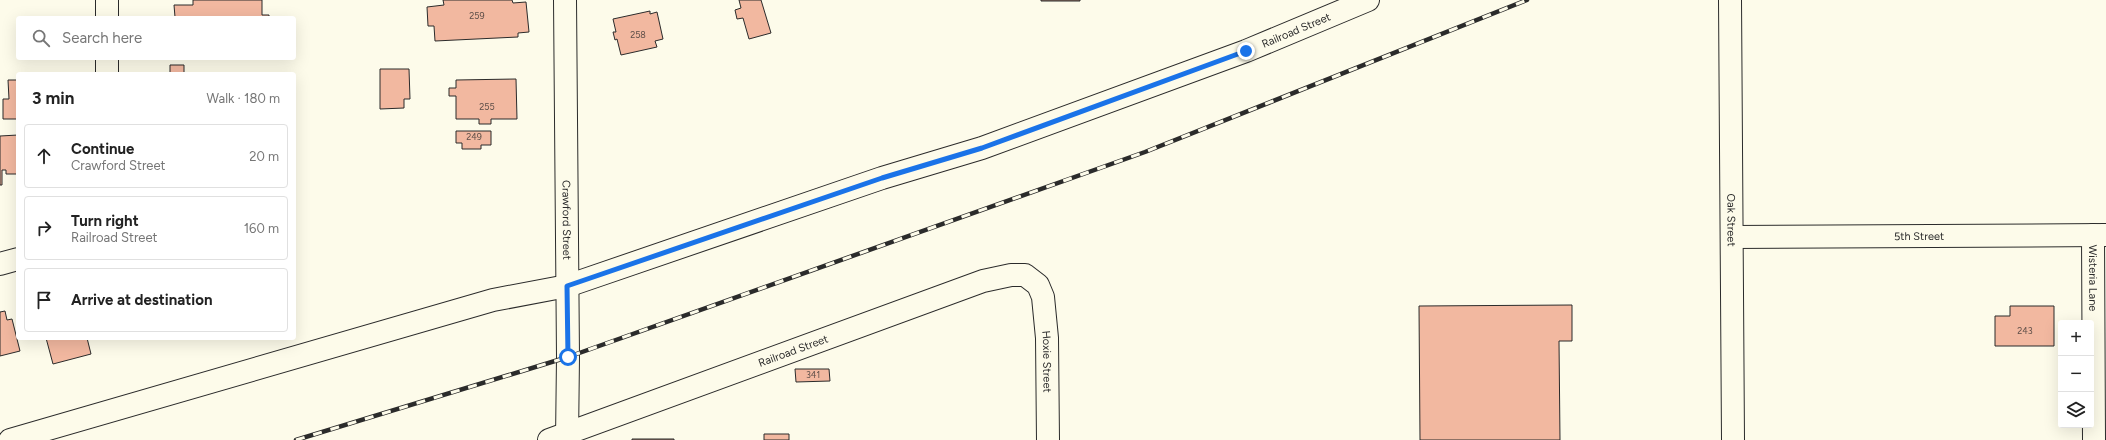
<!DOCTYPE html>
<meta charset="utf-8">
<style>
body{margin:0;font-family:Figtree,sans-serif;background:#f2f2f2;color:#222}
.controls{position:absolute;right:12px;bottom:12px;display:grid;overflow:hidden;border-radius:4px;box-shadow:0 4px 16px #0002}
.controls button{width:36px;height:36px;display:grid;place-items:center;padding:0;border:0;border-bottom:1px solid #e0e0e0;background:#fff;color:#222;font:20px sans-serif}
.stop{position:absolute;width:12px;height:12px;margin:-9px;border:3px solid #1a73e8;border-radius:50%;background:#fff}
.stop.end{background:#1a73e8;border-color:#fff;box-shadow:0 1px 4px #0008}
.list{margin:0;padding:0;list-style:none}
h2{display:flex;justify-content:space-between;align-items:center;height:52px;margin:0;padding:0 16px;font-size:17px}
h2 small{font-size:13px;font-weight:400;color:#767676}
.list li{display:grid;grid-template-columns:26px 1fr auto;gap:12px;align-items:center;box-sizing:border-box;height:64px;margin:0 8px 8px;padding:0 8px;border:1px solid #e0e0e0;border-radius:4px}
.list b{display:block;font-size:15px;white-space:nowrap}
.list p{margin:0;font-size:13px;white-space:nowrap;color:#767676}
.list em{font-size:13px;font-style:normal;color:#767676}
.icon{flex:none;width:22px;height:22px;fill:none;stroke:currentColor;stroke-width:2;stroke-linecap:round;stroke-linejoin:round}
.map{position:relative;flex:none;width:2106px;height:440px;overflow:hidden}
.search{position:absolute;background:#fff;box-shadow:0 4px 16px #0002;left:16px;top:16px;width:280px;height:44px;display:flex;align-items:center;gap:10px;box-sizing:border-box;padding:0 14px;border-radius:4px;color:#767676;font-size:15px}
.panel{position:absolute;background:#fff;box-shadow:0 4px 16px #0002;left:16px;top:72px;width:280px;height:268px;border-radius:4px}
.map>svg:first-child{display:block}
.building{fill:#f2b8a0;stroke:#2b2b2b}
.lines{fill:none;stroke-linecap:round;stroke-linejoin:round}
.minor-casing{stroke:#2b2b2b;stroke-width:24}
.major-casing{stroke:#2b2b2b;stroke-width:24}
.minor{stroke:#fdfbea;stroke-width:22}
.major{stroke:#fdfbea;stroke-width:22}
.rail-casing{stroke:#2b2b2b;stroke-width:4.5}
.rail{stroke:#fdfbea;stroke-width:3;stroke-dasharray:9;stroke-linecap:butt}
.route{stroke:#1a73e8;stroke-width:5}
.labels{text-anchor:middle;stroke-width:3;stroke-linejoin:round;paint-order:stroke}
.number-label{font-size:9px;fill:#5d4e48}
.street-label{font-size:11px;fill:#2b2b2b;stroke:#fdfbea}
</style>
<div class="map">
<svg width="2106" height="440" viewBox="0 0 2106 440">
<rect width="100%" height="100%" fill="#fdfbea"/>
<path class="building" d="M193,0H262V15H269V18H169L175,17L174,5H193Z
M443,0H512L513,3L526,2L529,32L518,33V37L435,41L434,26H428L427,7L444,5Z
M739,0H761L771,33L749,39L743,18L737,19L735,10L741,8Z
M1041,0H1080V1H1041Z
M650,11V14L657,12L663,39L655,41L657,47L621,55L617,39L615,40L613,32H616L613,19Z
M170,65H184V74H189H170Z
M380,69H409L410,99H404V108L380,109Z
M516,79L517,119H491V124H479V119H456V96H449V88H456V80Z
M8,80H18V119H3V99H9Z
M456,131H491V145H481V149H462V143H456Z
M18,135V174H6V170H2V185H0V136Z
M1572,305V341H1559L1560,440H1420L1419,306Z
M2010,306H2054V346H1995V316H2010Z
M5,311L7,320L12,319L20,351L0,356V312Z
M46,338H87L91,354L53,364Z
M795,369H829L830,381L796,382Z
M764,434H789V440H764Z
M632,439H674V440H632Z"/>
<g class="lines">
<g class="minor-casing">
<g id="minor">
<path d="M107,0V18"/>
<path id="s1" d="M565,0L568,357L567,440"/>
<path d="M107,58V74"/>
<path id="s2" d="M2093,235L2094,440"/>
<path id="s3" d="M1732,237L2106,235"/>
<path d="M0,264L18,259"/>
<path id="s4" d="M10,440L493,300L567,286L882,178L982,148L1246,51L1368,0"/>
<path id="s5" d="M549,440L983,281L1011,275H1025L1038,285L1043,297L1047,338L1048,440"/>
</g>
</g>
<g class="major-casing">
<g id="major">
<path id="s6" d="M1730,0L1733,440"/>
</g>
</g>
<use href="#minor" class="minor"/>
<use href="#major" class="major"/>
<g class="rail-casing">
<path id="rail" d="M296,440L568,357L1145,152L1527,0"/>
</g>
<use href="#rail" class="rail"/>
</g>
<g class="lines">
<path class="route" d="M568,357L567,286L882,178L982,148L1246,51"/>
</g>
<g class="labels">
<g class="number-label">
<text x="477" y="19">259</text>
<text x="638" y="38">258</text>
<text x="487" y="110">255</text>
<text x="474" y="140">249</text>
<text x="2025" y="334">243</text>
<text x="813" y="378">341</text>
</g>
<g class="street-label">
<text dy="4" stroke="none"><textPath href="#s4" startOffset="1351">Railroad Street</textPath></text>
<text dy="4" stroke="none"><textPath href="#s1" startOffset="220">Crawford Street</textPath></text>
<text dy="4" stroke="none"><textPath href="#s6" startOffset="220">Oak Street</textPath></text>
<text dy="4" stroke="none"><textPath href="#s3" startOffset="187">5th Street</textPath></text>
<text dy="4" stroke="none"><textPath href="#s2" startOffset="43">Wisteria Lane</textPath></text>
<text dy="4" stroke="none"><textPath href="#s5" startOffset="260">Railroad Street</textPath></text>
<text dy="4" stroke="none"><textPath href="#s5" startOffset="599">Hoxie Street</textPath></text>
</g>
</g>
</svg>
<div class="controls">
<button>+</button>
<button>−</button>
<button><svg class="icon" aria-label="layers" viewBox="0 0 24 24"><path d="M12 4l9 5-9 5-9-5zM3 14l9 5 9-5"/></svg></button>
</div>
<div class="stop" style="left:568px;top:357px"></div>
<div class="stop end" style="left:1246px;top:51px"></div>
<div class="search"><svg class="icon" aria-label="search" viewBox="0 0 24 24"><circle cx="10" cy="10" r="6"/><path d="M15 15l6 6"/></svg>Search here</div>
<section class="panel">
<h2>3 min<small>Walk · 180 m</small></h2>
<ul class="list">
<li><svg class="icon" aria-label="ahead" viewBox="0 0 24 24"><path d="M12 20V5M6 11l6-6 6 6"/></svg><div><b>Continue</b><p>Crawford Street</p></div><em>20 m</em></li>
<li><svg class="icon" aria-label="right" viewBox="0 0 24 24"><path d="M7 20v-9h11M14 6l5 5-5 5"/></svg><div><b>Turn right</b><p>Railroad Street</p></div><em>160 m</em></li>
<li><svg class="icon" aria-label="arrive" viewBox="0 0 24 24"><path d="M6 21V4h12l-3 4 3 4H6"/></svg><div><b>Arrive at destination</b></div></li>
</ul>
</section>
</div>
